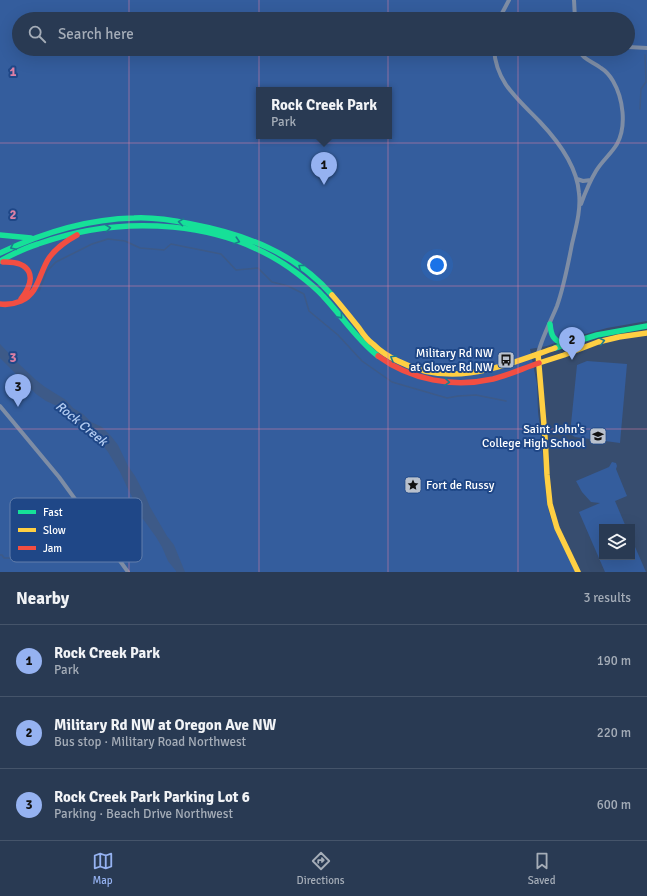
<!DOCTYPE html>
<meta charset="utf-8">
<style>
body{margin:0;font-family:Signika,sans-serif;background:#35455d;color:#f1f3f6}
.controls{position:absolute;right:12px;bottom:12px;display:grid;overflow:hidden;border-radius:0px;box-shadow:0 4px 16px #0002}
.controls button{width:36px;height:36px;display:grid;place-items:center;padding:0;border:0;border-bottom:1px solid #45546a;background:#293a53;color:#f1f3f6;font:20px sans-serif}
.you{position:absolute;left:437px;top:265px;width:14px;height:14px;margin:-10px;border:3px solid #fff;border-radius:50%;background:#1a73e8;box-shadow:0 0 0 6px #1a73e833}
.badge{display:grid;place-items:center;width:26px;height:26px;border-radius:50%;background:#95b2f1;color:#111;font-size:13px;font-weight:700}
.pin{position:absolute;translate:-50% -33px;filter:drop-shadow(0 1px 2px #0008)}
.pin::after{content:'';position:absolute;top:21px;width:14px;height:12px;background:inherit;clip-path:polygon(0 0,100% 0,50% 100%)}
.popup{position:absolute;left:256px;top:87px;width:136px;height:52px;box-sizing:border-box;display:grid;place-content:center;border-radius:0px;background:#293a53;filter:drop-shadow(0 1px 3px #0005);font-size:13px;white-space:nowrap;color:#a5adb8}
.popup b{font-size:15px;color:#f1f3f6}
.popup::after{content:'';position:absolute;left:50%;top:100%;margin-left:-8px;border:8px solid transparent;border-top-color:#293a53}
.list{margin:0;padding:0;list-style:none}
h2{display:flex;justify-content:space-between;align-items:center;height:52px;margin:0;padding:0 16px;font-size:17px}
h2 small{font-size:13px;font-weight:400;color:#a5adb8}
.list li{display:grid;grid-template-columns:26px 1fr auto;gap:12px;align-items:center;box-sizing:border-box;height:72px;padding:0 16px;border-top:1px solid #45546a}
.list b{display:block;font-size:15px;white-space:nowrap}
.list p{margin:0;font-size:13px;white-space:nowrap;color:#a5adb8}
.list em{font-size:13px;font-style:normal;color:#a5adb8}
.icon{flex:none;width:22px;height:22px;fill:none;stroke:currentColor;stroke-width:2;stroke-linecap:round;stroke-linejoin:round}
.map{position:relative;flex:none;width:647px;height:572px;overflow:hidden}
.search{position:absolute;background:#293a53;box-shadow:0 4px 16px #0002;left:12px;right:12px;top:12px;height:44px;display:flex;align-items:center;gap:10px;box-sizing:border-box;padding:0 14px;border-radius:22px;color:#a5adb8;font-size:15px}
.sheet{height:268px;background:#293a53}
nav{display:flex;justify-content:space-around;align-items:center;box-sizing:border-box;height:56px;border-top:1px solid #45546a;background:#293a53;font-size:11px;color:#a5adb8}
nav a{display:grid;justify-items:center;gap:2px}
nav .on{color:#95b2f1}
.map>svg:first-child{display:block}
.park{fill:#345d9d;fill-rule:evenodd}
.water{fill:#3d5a88}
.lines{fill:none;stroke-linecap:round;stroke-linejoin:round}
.stream{stroke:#3d5a88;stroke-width:1.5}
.street{stroke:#7e8da5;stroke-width:4}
.fast{stroke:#16e098;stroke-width:5.5}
.slow{stroke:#ffcf43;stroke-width:5.5}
.jam{stroke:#f24e42;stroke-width:5.5}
.oneway{stroke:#1c7d8d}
.grid{fill:none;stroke:#dd80a5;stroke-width:1;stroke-opacity:0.55}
.labels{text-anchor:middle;stroke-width:4;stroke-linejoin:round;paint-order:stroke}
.poi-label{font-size:12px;fill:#fff;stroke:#1f4787;text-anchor:end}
.water-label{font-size:13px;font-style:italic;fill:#b4cdf2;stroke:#1f4787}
.key{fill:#1f4787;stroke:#627eab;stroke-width:1}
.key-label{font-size:11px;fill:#fff}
.grid-label{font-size:13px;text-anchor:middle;font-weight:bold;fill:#dd80a5;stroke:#1f4787;stroke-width:4;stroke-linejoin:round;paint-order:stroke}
</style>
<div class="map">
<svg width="647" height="572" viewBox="0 0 647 572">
<rect width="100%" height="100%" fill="#374d6f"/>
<path class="park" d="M0,0H647V321L607,328L560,341L547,346L530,349L537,384L538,412L541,434L546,495L549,512L552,522L576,572H0ZM19,19H628V49H19ZM259,90H389V136H259Z
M587,361L627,364L620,443L575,437L570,434L577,365Z
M612,462L616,463L617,466L616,469L627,496L615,501L626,527H602V557H632V540L646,572H605L579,512L600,503L591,502L582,492L576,481L609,467Z"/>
<path class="water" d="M0,344L20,365L36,380L45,387L66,400L73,408L83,414L91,422L102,427L111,436L118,445L128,466L135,476L145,495L150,507L167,536L174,545L185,572H176V571L168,561L162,547L156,537L143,519L138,508L127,487L120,472L108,452L94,434L84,427L75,422L57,406L46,401L36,394L0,358Z"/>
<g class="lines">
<path class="stream" d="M640,109L641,89L646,82L645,55
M39,291L47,271L56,262L92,244L108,239L125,241L140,248L164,250L171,244L221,254L236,270L258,268L272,282L288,286L304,294L309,311L338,335L362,361L392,382L447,398L458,396L476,395L506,401
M106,531L118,527L128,517L143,518
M0,555H2L4,558H12L15,561L32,558L36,561L40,558L53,560L64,549L75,542L84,536L93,537"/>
<path class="street" d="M574,0L575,19
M499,19L509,0
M628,47L647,48
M494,49C496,83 518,99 540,122C558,141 577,166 579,193C581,210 576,227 572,244C568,265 564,286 557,306C551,321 541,339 538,354
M578,49C583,60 592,61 601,68C606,71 610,76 613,81C623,98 627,126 617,144C611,154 602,161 596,171C590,181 585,193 581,204
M577,179L583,181L591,180
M0,406L59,477L128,572"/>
<path class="fast" d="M0,235L31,238
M0,253C42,233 87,219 134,218C153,217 172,220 191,224C244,234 296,253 332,295
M0,261C13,254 25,248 38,244C122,214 227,219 298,274C307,281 316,288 323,296C342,316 356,339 378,356
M550,324C551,335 553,341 565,344
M555,348L597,335L647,326"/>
<path class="slow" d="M332,295C341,305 350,317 359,328C363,334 367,340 373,344C380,351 389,357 398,361C452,389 503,366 555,348
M538,354L545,437L547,475L550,504L557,528L578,572
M539,363L564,355L598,342L619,337L647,333"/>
<path class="jam" d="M3,262C31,261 38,277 21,299
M0,304C7,305 14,304 21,301C39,293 39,273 49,258C56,248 66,241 77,235
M378,356C411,380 453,388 493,379C509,375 524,368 539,363"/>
</g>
<defs><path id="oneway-chevron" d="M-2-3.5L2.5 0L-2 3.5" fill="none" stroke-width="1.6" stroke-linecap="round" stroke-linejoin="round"/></defs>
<g class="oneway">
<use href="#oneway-chevron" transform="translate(181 222) rotate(-172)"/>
<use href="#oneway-chevron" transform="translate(108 228) rotate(-7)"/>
<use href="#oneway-chevron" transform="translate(237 241) rotate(18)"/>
<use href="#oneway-chevron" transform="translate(13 247) rotate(156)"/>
<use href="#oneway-chevron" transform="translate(301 267) rotate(-143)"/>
<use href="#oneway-chevron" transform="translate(340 316) rotate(49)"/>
<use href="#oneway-chevron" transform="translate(602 341) rotate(-14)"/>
<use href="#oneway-chevron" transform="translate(393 358) rotate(-150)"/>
<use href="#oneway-chevron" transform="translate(447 382) rotate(5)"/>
</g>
<path class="grid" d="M129,0V19M259,0V19M388,0V19M518,0V19M129,49V572M259,49V572M388,49V572M518,49V572M0,143H647M0,286H647M0,429H647"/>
<defs>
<g id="bus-square" transform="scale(0.9)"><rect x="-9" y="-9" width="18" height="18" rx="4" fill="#b9c1cd" stroke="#1f4787"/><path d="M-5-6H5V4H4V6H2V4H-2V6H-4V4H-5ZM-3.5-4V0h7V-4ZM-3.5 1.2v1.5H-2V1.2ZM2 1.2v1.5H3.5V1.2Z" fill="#111"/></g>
<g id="school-square" transform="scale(0.9)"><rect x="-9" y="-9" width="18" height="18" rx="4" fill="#b9c1cd" stroke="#1f4787"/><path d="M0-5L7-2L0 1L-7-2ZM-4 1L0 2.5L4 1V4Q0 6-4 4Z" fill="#111"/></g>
<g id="sight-square" transform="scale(0.9)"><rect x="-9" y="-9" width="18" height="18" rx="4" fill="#b9c1cd" stroke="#1f4787"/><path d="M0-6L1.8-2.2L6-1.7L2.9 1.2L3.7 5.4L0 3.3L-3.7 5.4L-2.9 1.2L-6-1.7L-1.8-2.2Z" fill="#111"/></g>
</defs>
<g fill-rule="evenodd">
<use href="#bus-square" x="506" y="360"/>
<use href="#school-square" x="598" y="436"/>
<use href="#sight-square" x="413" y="485"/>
</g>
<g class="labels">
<g class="poi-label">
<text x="493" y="357">Military Rd NW<tspan x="493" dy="14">at Glover Rd NW</tspan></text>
<text x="585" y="433">Saint John's<tspan x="585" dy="14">College High School</tspan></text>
<text x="426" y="489" text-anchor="start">Fort de Russy</text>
</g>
<g class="water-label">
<text transform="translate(82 423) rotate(39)" y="5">Rock Creek</text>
</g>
</g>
<rect x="10" y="498" width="132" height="64" rx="6" class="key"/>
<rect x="18" y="510" width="18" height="4" fill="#16e098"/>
<rect x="18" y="528" width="18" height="4" fill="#ffcf43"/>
<rect x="18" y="546" width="18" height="4" fill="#f24e42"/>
<g class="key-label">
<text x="43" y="516">Fast</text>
<text x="43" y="534">Slow</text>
<text x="43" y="552">Jam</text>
</g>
<g class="grid-label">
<text x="13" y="76">1</text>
<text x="13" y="219">2</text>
<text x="13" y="362">3</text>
</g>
</svg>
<div class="controls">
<button><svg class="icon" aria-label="layers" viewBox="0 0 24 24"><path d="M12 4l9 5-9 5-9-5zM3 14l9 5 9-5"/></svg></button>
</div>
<div class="you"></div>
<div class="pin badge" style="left:324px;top:185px">1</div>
<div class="popup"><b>Rock Creek Park</b>Park</div>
<div class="pin badge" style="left:572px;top:360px">2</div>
<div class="pin badge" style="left:18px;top:407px">3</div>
<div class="search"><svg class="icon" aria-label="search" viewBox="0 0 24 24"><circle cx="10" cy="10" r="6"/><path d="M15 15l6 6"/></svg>Search here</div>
</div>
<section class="sheet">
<h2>Nearby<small>3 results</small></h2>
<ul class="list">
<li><span class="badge">1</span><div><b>Rock Creek Park</b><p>Park</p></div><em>190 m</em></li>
<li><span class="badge">2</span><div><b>Military Rd NW at Oregon Ave NW</b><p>Bus stop · Military Road Northwest</p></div><em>220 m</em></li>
<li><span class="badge">3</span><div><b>Rock Creek Park Parking Lot 6</b><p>Parking · Beach Drive Northwest</p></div><em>600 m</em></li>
</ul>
</section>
<nav>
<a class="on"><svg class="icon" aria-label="map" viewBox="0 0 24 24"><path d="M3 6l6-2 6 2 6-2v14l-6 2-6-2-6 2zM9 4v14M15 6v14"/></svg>Map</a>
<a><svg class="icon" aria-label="directions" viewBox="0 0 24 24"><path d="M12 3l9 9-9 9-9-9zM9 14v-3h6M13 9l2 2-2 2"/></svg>Directions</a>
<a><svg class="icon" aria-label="saved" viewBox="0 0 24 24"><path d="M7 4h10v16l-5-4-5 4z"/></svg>Saved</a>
</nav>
